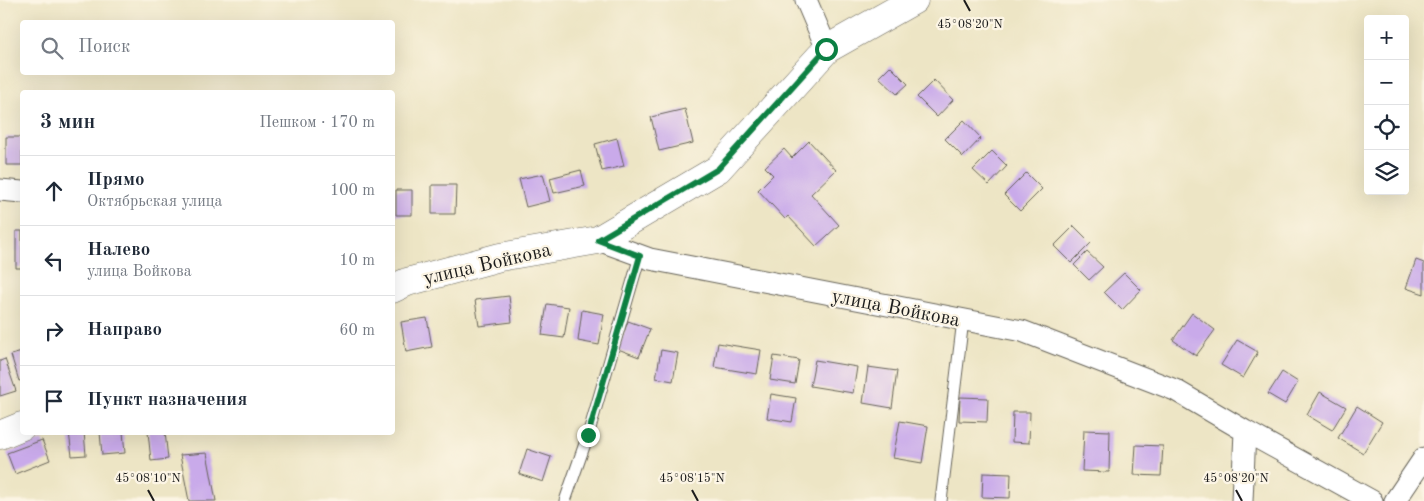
<!DOCTYPE html>
<html lang="ru">
<meta charset="utf-8">
<style>
body{margin:0;font-family:"Old Standard TT",serif;background:#f6f6f7;color:#1f2937}
.controls{position:absolute;right:15px;top:15px;display:grid;overflow:hidden;border-radius:5px;box-shadow:0 5px 20px #0002}
.controls button{width:45px;height:45px;display:grid;place-items:center;padding:0;border:0;border-bottom:1px solid #e0e1e3;background:#fff;color:#1f2937;font:25px sans-serif}
.stop{position:absolute;width:15px;height:15px;margin:-11px;border:4px solid #0b8043;border-radius:50%;background:#fff}
.stop.end{background:#0b8043;border-color:#fff;box-shadow:0 1px 5px #0008}
.list{margin:0;padding:0;list-style:none}
h2{display:flex;justify-content:space-between;align-items:center;height:65px;margin:0;padding:0 20px;font-size:21px}
h2 small{font-size:16px;font-weight:400;color:#747a83}
.list li{display:grid;grid-template-columns:32px 1fr auto;gap:15px;align-items:center;box-sizing:border-box;height:70px;padding:0 20px;border-top:1px solid #e0e1e3}
.list b{display:block;font-size:19px;white-space:nowrap}
.list p{margin:0;font-size:16px;white-space:nowrap;color:#747a83}
.list em{font-size:16px;font-style:normal;color:#747a83}
.icon{flex:none;width:28px;height:28px;fill:none;stroke:currentColor;stroke-width:2;stroke-linecap:round;stroke-linejoin:round}
.map{position:relative;flex:none;width:1424px;height:501px;overflow:hidden}
.search{position:absolute;background:#fff;box-shadow:0 5px 20px #0002;left:20px;top:20px;width:375px;height:55px;display:flex;align-items:center;gap:12px;box-sizing:border-box;padding:0 18px;border-radius:5px;color:#747a83;font-size:19px}
.panel{position:absolute;background:#fff;box-shadow:0 5px 20px #0002;left:20px;top:90px;width:375px;height:345px;border-radius:5px}
.map>svg:first-child{display:block}
.building{fill:#c9aaea}
.lines{fill:none;stroke-linecap:round;stroke-linejoin:round}
.service-casing{stroke:#656257;stroke-width:13}
.minor-casing{stroke:#656257;stroke-width:23}
.tertiary-casing{stroke:#656257;stroke-width:29}
.service{stroke:#fff;stroke-width:11}
.minor{stroke:#fff;stroke-width:21}
.tertiary{stroke:#fff;stroke-width:28}
.route{stroke:#0b8043;stroke-width:6}
.ticks{fill:none;stroke:#1c1c1c;stroke-width:2}
.labels{text-anchor:middle;stroke-width:4.5;stroke-linejoin:round;paint-order:stroke}
.street-label{font-size:20px;fill:#1c1c1c;stroke:#fcf5e5}
.ticks-label{font-size:12px;text-anchor:middle;fill:#1c1c1c;stroke:#fcf5e5;stroke-width:4.5;stroke-linejoin:round;paint-order:stroke}
</style>
<div class="map">
<svg width="1424" height="501" viewBox="0 0 1424 501">
<rect width="100%" height="100%" fill="#fcf5e5"/>
<filter id="ink" filterUnits="userSpaceOnUse"><feTurbulence type="fractalNoise" baseFrequency=".02" numOctaves="2"/><feDisplacementMap in="SourceGraphic" scale="10" xChannelSelector="R" yChannelSelector="G"/><feConvolveMatrix kernelMatrix="1 2 1 2 8 2 1 2 1" color-interpolation-filters="sRGB"/></filter>
<filter id="wash" filterUnits="userSpaceOnUse"><feTurbulence type="fractalNoise" baseFrequency=".0096" numOctaves="4" result="noise"/><feDisplacementMap in="SourceGraphic" scale="20" xChannelSelector="R" yChannelSelector="G"/><feGaussianBlur stdDeviation="1.12" result="paint"/><feColorMatrix in="noise" values="0 0 0 0 0 0 0 0 0 0 0 0 0 0 0 0 0 1.4 0 .05"/><feComposite in="paint" operator="in"/></filter>
<g filter="url(#wash)">
<rect width="100%" height="100%" fill="#ede5c5"/>
<g id="blocks">
<path class="building" d="M890,66L908,84L897,94L879,77Z
M934,80L953,100L937,117L917,97Z
M685,109L693,143L659,151L651,117Z
M964,120L981,138L963,157L945,139Z
M6,137H22V165H6Z
M617,138L624,166L602,171L595,144Z
M809,141L836,170L811,194L839,225L816,246L788,216L785,219L758,190L773,175L765,167L784,149L792,158Z
M992,151L1007,166L989,185L973,170Z
M581,170L585,186L554,193L550,178Z
M1026,173L1042,189L1020,211L1004,195Z
M543,174L550,201L526,207L519,179Z
M432,185H456L455,214H432Z
M396,190H412V215H396Z
M1074,226L1091,243L1071,263L1054,246Z
M16,231H22V268H16Z
M1087,252L1103,267L1089,280L1074,265Z
M1416,260L1424,263V294L1406,288Z
M1124,273L1141,290L1122,310L1104,292Z
M509,296L512,322L479,326L475,300Z
M547,304L569,307L564,338L542,335Z
M582,310L604,314L599,345L578,341Z
M1192,313L1215,330L1196,356L1173,340Z
M427,318L432,347L406,352L401,322Z
M628,321L650,329L639,357L618,349Z
M1237,340L1258,352L1243,378L1221,365Z
M718,343L761,350L757,374L714,367Z
M661,350L678,353L673,381L656,378Z
M22,352V380L19,381L11,355Z
M774,356L799,360L795,384L770,380Z
M5,359L16,391L0,396V361Z
M815,360L857,367L853,393L810,386Z
M868,367L897,371L892,408L863,403Z
M1282,372L1298,382L1285,404L1268,394Z
M1320,392L1346,407L1332,430L1307,415Z
M771,394L796,398L792,422L767,418Z
M960,397L988,398L987,422L959,421Z
M1357,406L1382,422L1363,453L1338,438Z
M1013,412H1030L1029,443L1012,442Z
M900,421L928,426L922,463L893,458Z
M1084,430L1110,431L1109,472L1082,471Z
M69,432H84L86,455L72,456Z
M100,432H123L125,453L102,455Z
M148,432H165L168,459L151,461Z
M42,440L50,460L15,474L7,453Z
M1136,445L1163,446L1161,476L1134,475Z
M527,449L551,457L543,482L519,474Z
M207,453L216,501H189L180,455Z
M983,473L1011,474L1010,498L982,497Z"/>
</g>
</g>
<g filter="url(#ink)">
<use href="#blocks" fill-opacity="0" stroke="#656257" stroke-width="1"/>
<g class="lines">
<g class="service-casing">
<path id="service" d="M565,501L588,435L640,256
M941,501L963,320"/>
</g>
<g class="minor-casing">
<path id="minor" d="M806,0L827,49
M0,190L22,192
M598,240L650,259L1022,331L1175,390L1245,431L1372,501
M1242,501L1245,431
M1395,501L1424,458"/>
</g>
<g class="tertiary-casing">
<path id="tertiary" d="M392,289L407,282L500,257L598,240L718,169L827,49L914,0
M0,435L22,426"/>
</g>
<use href="#service" class="service"/>
<use href="#minor" class="minor"/>
<use href="#tertiary" class="tertiary"/>
</g>
</g>
<g class="lines" filter="url(#ink)">
<path class="route" d="M588,435L640,256L598,240L718,169L826,49"/>
</g>
<path class="ticks" d="M964,0L970,11M148,490L154,501M692,490L698,501M1236,490L1242,501"/>
<g class="labels">
<g class="street-label">
<text transform="translate(487 263) rotate(-13)" y="7">улица Войкова</text>
<text transform="translate(896 307) rotate(11)" y="7">улица Войкова</text>
</g>
</g>
<g class="ticks-label">
<text x="970" y="28">45°08'20"N</text>
<text x="148" y="482">45°08'10"N</text>
<text x="692" y="482">45°08'15"N</text>
<text x="1236" y="482">45°08'20"N</text>
</g>
</svg>
<div class="controls">
<button>+</button>
<button>−</button>
<button><svg class="icon" aria-label="locate" viewBox="0 0 24 24"><circle cx="12" cy="12" r="6"/><path d="M12 2v4M12 18v4M2 12h4M18 12h4"/></svg></button>
<button><svg class="icon" aria-label="layers" viewBox="0 0 24 24"><path d="M12 4l9 5-9 5-9-5zM3 14l9 5 9-5"/></svg></button>
</div>
<div class="stop" style="left:826px;top:49px"></div>
<div class="stop end" style="left:588px;top:435px"></div>
<div class="search"><svg class="icon" aria-label="search" viewBox="0 0 24 24"><circle cx="10" cy="10" r="6"/><path d="M15 15l6 6"/></svg>Поиск</div>
<section class="panel">
<h2>3 мин<small>Пешком · 170 m</small></h2>
<ul class="list">
<li><svg class="icon" aria-label="ahead" viewBox="0 0 24 24"><path d="M12 20V5M6 11l6-6 6 6"/></svg><div><b>Прямо</b><p>Октябрьская улица</p></div><em>100 m</em></li>
<li><svg class="icon" aria-label="left" viewBox="0 0 24 24"><path d="M17 20v-9H6M10 6l-5 5 5 5"/></svg><div><b>Налево</b><p>улица Войкова</p></div><em>10 m</em></li>
<li><svg class="icon" aria-label="right" viewBox="0 0 24 24"><path d="M7 20v-9h11M14 6l5 5-5 5"/></svg><div><b>Направо</b></div><em>60 m</em></li>
<li><svg class="icon" aria-label="arrive" viewBox="0 0 24 24"><path d="M6 21V4h12l-3 4 3 4H6"/></svg><div><b>Пункт назначения</b></div></li>
</ul>
</section>
</div>
